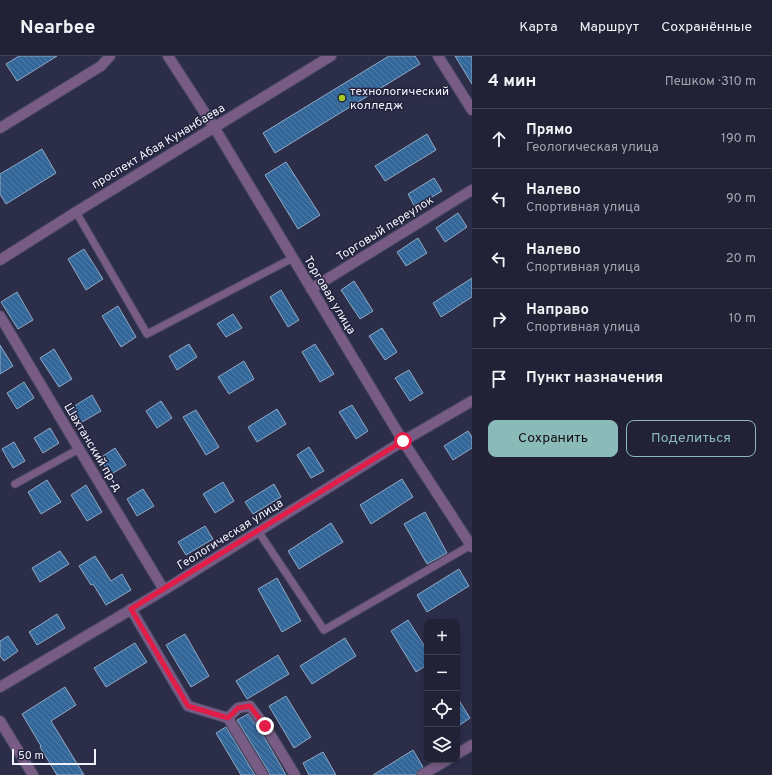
<!DOCTYPE html>
<html lang="ru">
<meta charset="utf-8">
<style>
body{margin:0;font-family:Overpass,sans-serif;background:#2d2f42;color:#f1f3f6}
.controls{position:absolute;right:12px;bottom:12px;display:grid;overflow:hidden;border-radius:8px;box-shadow:0 2px 6px #0003}
.controls button{width:36px;height:36px;display:grid;place-items:center;padding:0;border:0;border-bottom:1px solid #3e3f51;background:#212236;color:#f1f3f6;font:20px sans-serif}
.scale{position:absolute;left:12px;bottom:10px;width:84px;box-sizing:border-box;padding-left:4px;border:2px solid #f1f1fc;border-top:0;font-size:11px;line-height:14px;white-space:nowrap;color:#f1f1fc;-webkit-text-stroke:3px #23233d;paint-order:stroke}
.stop{position:absolute;width:12px;height:12px;margin:-9px;border:3px solid #e11d48;border-radius:50%;background:#fff}
.stop.end{background:#e11d48;border-color:#fff;box-shadow:0 1px 4px #0008}
.list{margin:0;padding:0;list-style:none}
h2{display:flex;justify-content:space-between;align-items:center;height:52px;margin:0;padding:0 16px;font-size:17px}
h2 small{font-size:13px;font-weight:400;color:#a2a4ad}
.list li{display:grid;grid-template-columns:26px 1fr auto;gap:12px;align-items:center;box-sizing:border-box;height:60px;padding:0 16px;border-top:1px solid #3e3f51}
.list b{display:block;font-size:15px;white-space:nowrap}
.list p{margin:0;font-size:13px;white-space:nowrap;color:#a2a4ad}
.list em{font-size:13px;font-style:normal;color:#a2a4ad}
.actions{display:flex;gap:8px;padding:12px 16px}
.actions a{flex:1;padding:9px 0;border:1px solid #8bbbb9;border-radius:8px;text-align:center;font-size:14px;color:#8bbbb9}
.actions .main{background:#8bbbb9;color:#111}
.icon{flex:none;width:22px;height:22px;fill:none;stroke:currentColor;stroke-width:2;stroke-linecap:round;stroke-linejoin:round}
.map{position:relative;flex:none;width:472px;height:719px;overflow:hidden}
header{display:flex;align-items:center;gap:24px;box-sizing:border-box;height:56px;padding:0 20px;background:#212236;border-bottom:1px solid #3e3f51}
header strong{font-size:19px}
nav{display:flex;gap:22px;margin-inline-start:auto;font-size:14px}
main{display:flex}
aside{flex:1;background:#212236}
.map>svg:first-child{display:block}
.building{fill:url(#building-back-hatch);stroke:#90a9c4}
.lines{fill:none;stroke-linecap:round;stroke-linejoin:round}
.lane-casing{stroke:#484861;stroke-width:9}
.street-casing{stroke:#484861;stroke-width:12}
.lane{stroke:#785c86;stroke-width:7}
.street{stroke:#785c86;stroke-width:10}
.route{stroke:#e11d48;stroke-width:5}
.poi-dot{fill:#a5c823;stroke:#23233d;stroke-width:1.5}
.labels{text-anchor:middle;stroke-width:3;stroke-linejoin:round;paint-order:stroke}
.poi-label{font-size:12px;fill:#f1f1fc;stroke:#23233d;text-anchor:start}
.street-label{font-size:12px;fill:#f1f1fc;stroke:#23233d}
</style>
<header>
<strong>Nearbee</strong>
<nav><a>Карта</a><a>Маршрут</a><a>Сохранённые</a></nav>
</header>
<main>
<div class="map">
<svg width="472" height="719" viewBox="0 0 472 719">
<defs>
<pattern id="building-back-hatch" width="6" height="6" patternUnits="userSpaceOnUse"><rect width="6" height="6" fill="#33679a"/><path d="M-1 5l2 2M0 0l6 6M5-1l2 2" fill="none" stroke="#517da9"/></pattern>
</defs>
<rect width="100%" height="100%" fill="#2c2d48"/>
<path class="building" d="M19,0H57L17,25L6,8Z
M389,0H415L420,8L275,97L263,77Z
M455,0H472V28Z
M427,78L436,94L385,125L375,110Z
M42,93L56,117L6,148L0,138V118Z
M286,106L320,159L298,173L265,119Z
M434,122L442,135L415,151L408,138Z
M458,157L467,171L445,186L436,172Z
M418,182L427,197L406,210L397,196Z
M84,193L103,223L86,234L68,203Z
M472,222V241L441,261L433,247Z
M354,225L373,255L360,263L341,234Z
M281,234L299,264L288,271L270,241Z
M17,236L33,264L18,273L1,246Z
M118,250L136,281L121,291L102,260Z
M233,258L242,272L226,281L217,268Z
M382,272L397,296L385,304L369,280Z
M189,288L197,301L177,314L169,300Z
M315,288L334,318L320,326L302,296Z
M0,289L13,310L0,318Z
M54,293L72,323L59,331L40,302Z
M244,305L254,323L229,338L218,321Z
M409,314L423,337L410,345L395,322Z
M24,326L34,342L17,353L7,337Z
M92,339L101,355L77,369L68,354Z
M161,345L172,362L157,372L146,355Z
M352,349L368,375L356,383L339,356Z
M277,353L286,368L257,386L248,371Z
M196,354L219,391L206,399L183,361Z
M50,372L59,387L43,397L34,382Z
M468,375L472,381V392L453,404L444,390Z
M14,386L25,405L13,412L2,393Z
M309,391L324,415L311,422L297,399Z
M115,392L126,409L110,419L100,402Z
M402,423L413,441L371,468L360,449Z
M47,424L61,446L41,458L28,436Z
M223,426L234,445L215,457L203,438Z
M274,428L281,441L253,458L245,446Z
M86,429L102,456L87,465L71,439Z
M143,433L154,450L137,460L127,443Z
M425,456L447,497L427,508L404,468Z
M331,467L343,486L299,513L288,495Z
M205,470L213,483L186,499L178,486Z
M60,495L69,508L40,526L32,512Z
M95,500L111,525L122,518L131,534L106,549L93,528L91,529L79,510Z
M459,513L469,530L427,556L417,539Z
M277,522L301,565L282,576L258,533Z
M57,558L65,572L37,589L29,576Z
M408,564L427,594V609L416,616L391,575Z
M185,578L209,620L191,631L166,589Z
M8,580L18,595L4,605L0,600V585Z
M345,582L356,600L312,628L300,610Z
M135,587L147,606L106,631L94,612Z
M278,599L289,618L247,643L236,625Z
M65,631L76,649L51,665L84,719H57L40,691L41,690L22,658Z
M286,640L311,681L294,692L269,650Z
M457,641L470,662L457,671Z
M248,658L260,674L286,719H269V716L237,664Z
M226,671L255,719H241L216,677Z
M413,694L423,711L417,716L416,719H373Z
M323,696L336,719H309L303,707Z"/>
<g class="lines">
<g class="lane-casing">
<path id="lane" d="M76,156L147,278L293,202
M15,428L79,393
M258,475L324,574L471,489"/>
</g>
<g class="street-casing">
<path id="street" d="M168,0L214,71L403,385L472,491
M438,0L472,54
M0,72L101,10L110,0
M0,204L76,156L331,0
M311,233L472,134
M0,260L79,393L164,534
M131,553L188,650L228,662L263,719
M0,631L164,534L403,385L472,345
M228,662L238,652L250,650L265,670L295,719
M0,665L33,719
M457,698L472,689
M422,719L447,704"/>
</g>
<use href="#lane" class="lane"/>
<use href="#street" class="street"/>
</g>
<g class="lines">
<path class="route" d="M265,670L250,650L238,652L228,662L188,650L131,553L403,385"/>
</g>
<circle class="poi-dot" cx="342" cy="42" r="4"/>
<g class="labels">
<g class="poi-label">
<text x="350" y="39">технологический<tspan x="350" dy="14">колледж</tspan></text>
</g>
<g class="street-label">
<text transform="translate(158 90) rotate(-31)" y="4">проспект Абая Кунанбаева</text>
<text transform="translate(385 172) rotate(-32)" y="4">Торговый переулок</text>
<text transform="translate(330 239) rotate(59)" y="4">Торговая улица</text>
<text transform="translate(93 391) rotate(59)" y="4">Шахтанский пр-д</text>
<text transform="translate(230 478) rotate(-32)" y="4">Геологическая улица</text>
</g>
</g>
</svg>
<div class="controls">
<button>+</button>
<button>−</button>
<button><svg class="icon" aria-label="locate" viewBox="0 0 24 24"><circle cx="12" cy="12" r="6"/><path d="M12 2v4M12 18v4M2 12h4M18 12h4"/></svg></button>
<button><svg class="icon" aria-label="layers" viewBox="0 0 24 24"><path d="M12 4l9 5-9 5-9-5zM3 14l9 5 9-5"/></svg></button>
</div>
<div class="scale">50 m</div>
<div class="stop" style="left:403px;top:385px"></div>
<div class="stop end" style="left:265px;top:670px"></div>
</div>
<aside>
<h2>4 мин<small>Пешком · 310 m</small></h2>
<ul class="list">
<li><svg class="icon" aria-label="ahead" viewBox="0 0 24 24"><path d="M12 20V5M6 11l6-6 6 6"/></svg><div><b>Прямо</b><p>Геологическая улица</p></div><em>190 m</em></li>
<li><svg class="icon" aria-label="left" viewBox="0 0 24 24"><path d="M17 20v-9H6M10 6l-5 5 5 5"/></svg><div><b>Налево</b><p>Спортивная улица</p></div><em>90 m</em></li>
<li><svg class="icon" aria-label="left" viewBox="0 0 24 24"><path d="M17 20v-9H6M10 6l-5 5 5 5"/></svg><div><b>Налево</b><p>Спортивная улица</p></div><em>20 m</em></li>
<li><svg class="icon" aria-label="right" viewBox="0 0 24 24"><path d="M7 20v-9h11M14 6l5 5-5 5"/></svg><div><b>Направо</b><p>Спортивная улица</p></div><em>10 m</em></li>
<li><svg class="icon" aria-label="arrive" viewBox="0 0 24 24"><path d="M6 21V4h12l-3 4 3 4H6"/></svg><div><b>Пункт назначения</b></div></li>
</ul>
<div class="actions"><a class="main">Сохранить</a><a>Поделиться</a></div>
</aside>
</main>
